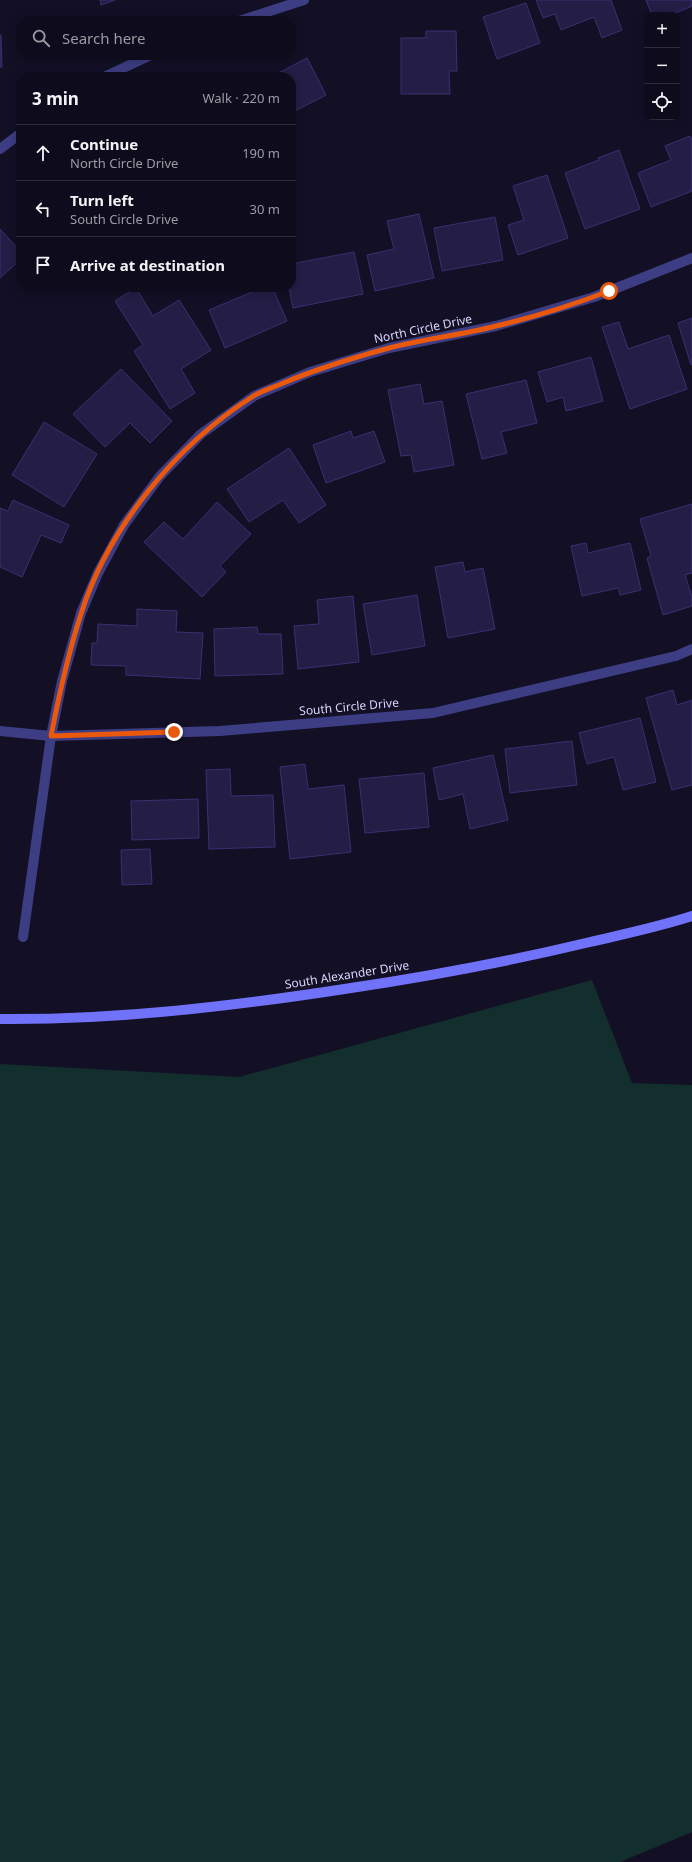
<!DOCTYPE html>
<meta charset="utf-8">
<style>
body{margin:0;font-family:"Noto Sans",sans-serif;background:#1c1a29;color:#f1f3f6}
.controls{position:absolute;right:12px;top:12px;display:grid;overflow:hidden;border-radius:8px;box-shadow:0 2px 10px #0003}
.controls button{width:36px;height:36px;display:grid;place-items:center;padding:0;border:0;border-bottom:1px solid #2e2c3b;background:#0e0c1c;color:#f1f3f6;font:20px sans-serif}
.stop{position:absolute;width:12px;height:12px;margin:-9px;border:3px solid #ea580c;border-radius:50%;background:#fff}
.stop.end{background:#ea580c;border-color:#fff;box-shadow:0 1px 4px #0008}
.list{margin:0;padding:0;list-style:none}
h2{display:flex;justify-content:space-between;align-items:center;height:52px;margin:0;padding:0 16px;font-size:17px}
h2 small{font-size:13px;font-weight:400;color:#9b9ba3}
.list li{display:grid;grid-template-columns:26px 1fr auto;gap:12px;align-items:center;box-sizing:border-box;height:56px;padding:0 16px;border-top:1px solid #2e2c3b}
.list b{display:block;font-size:15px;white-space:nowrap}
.list p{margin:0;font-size:13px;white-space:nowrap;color:#9b9ba3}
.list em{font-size:13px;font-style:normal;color:#9b9ba3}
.icon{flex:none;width:22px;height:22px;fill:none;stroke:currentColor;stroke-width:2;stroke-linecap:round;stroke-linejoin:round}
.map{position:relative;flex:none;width:692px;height:1862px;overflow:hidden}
.search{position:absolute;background:#0e0c1c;box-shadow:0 2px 10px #0003;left:16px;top:16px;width:280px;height:44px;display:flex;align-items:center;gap:10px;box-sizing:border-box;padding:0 14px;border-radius:16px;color:#9b9ba3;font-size:15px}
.panel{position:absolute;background:#0e0c1c;box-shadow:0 2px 10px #0003;left:16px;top:72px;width:280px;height:220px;border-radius:16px}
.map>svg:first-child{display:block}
.green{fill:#132f2d}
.building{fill:#241d46;stroke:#3a3071}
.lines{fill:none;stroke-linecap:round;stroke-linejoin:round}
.lane{stroke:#3d3d83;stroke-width:10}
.street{stroke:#3d3d83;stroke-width:10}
.secondary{stroke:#7172fa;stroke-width:10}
.route{stroke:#ea580c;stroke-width:5}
.labels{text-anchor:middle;stroke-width:3;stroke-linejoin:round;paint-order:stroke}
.street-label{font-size:12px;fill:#d9d6fd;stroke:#131026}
</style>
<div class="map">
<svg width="692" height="1862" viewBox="0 0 692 1862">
<rect width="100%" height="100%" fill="#131026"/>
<path class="green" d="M592,980L632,1083L692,1085V1832L620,1862H0V1064L239,1077Z"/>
<path class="building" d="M100,0H115L101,5Z
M536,0H611L622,30L602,38L594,17L561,30L555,14L543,18Z
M646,0H692V6L671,15H652Z
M526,3L540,43L497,59L483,17Z
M426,31H456L457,71H449L450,94H401V38H426Z
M0,35H1L2,67H0Z
M307,58L326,95L291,113V77H271Z
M690,136L692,139V191L651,207L638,173L671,160L665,146Z
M619,150L640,209L585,229L565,173L599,160L598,158Z
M547,175L568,238L518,255L508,225L524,220L513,186Z
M419,214L434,278L375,291L367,255L394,249L387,221Z
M495,217L503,260L442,271L434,228Z
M0,229L21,252V259L0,278Z
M354,252L363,294L293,308L289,287H291V264Z
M264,287H272L287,321L225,348L209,310Z
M136,288L153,316L179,300L211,350L181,369L195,393L170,409L134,351L143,345L115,301Z
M692,318V364L691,365L678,323Z
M619,322L628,349L669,335L687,389L630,409L602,327Z
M591,357L603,401L566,411L563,397L547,402L538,372Z
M121,369L172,421L150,443L130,423L105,447L73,414Z
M526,380L537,423L501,432L507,453L482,459L466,394Z
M420,384L424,404L442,401L454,465L414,472L411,455L401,456L388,390Z
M44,422L97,454L64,507L12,475Z
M351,431L353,438L374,431L385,462L326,483L313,445Z
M289,448L326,505L299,523L283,500L249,522L227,489Z
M13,500L69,525L61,543L41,535L22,577L0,567V508L8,511Z
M217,502L251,534L220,566L226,572L202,597L144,542L164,522L183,539Z
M692,504V573L685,575L692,597V606L663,615L647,558L651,556L640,519Z
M586,543L588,553L630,543L641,590L620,595L618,588L582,596L571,546Z
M463,562L465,572L483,568L495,629L448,638L435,567Z
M417,595L425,646L372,655L363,604Z
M353,596L359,662L298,669L294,626L319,624L317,600Z
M137,609L177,611L176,632L203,633L200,679L126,675V666L91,665L92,643H97L98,624L137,626Z
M257,627L258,634H281L283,674L215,676L214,629Z
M673,690L677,705L692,700V785L672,790L646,698Z
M640,718L656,782L623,790L614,757L587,764L579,733Z
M572,741L577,785L510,793L505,749Z
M493,755L508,820L470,829L463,794L439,800L433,768Z
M305,764L308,789L344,785L351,852L290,859L280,767Z
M230,769L231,796L273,795L275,847L209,849L206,770Z
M424,773L429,827L365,833L359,779Z
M198,799L199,838L132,840L131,801Z
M150,849L152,884L122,885L121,850Z"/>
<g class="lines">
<path class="lane" d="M23,937L51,736"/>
<path class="street" d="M239,21L304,0
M104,77L151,55
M0,149L21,133
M0,731L51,736L220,731L433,713L676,656L692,649
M51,736L62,681L81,613L98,573L124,525L160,476L201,434L254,396L310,372L389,348L496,326L594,297L692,258"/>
<path class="secondary" d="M0,1019C118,1020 235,1006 351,988C431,976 511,961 590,942C624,934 658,927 692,916"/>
</g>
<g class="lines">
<path class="route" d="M174,732L51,736C59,695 68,654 81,614C108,528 176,445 252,397C261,391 272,388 281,384C316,369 352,358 389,348C424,339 461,335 496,326C534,317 573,305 609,291"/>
</g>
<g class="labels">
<g class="street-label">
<text transform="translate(423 329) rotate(-12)" y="4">North Circle Drive</text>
<text transform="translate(349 707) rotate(-5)" y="4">South Circle Drive</text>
<text transform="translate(347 975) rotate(-9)" y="4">South Alexander Drive</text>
</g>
</g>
</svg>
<div class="controls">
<button>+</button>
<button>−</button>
<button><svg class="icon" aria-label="locate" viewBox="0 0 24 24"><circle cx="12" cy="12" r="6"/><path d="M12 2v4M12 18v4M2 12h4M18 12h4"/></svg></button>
</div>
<div class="stop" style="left:609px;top:291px"></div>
<div class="stop end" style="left:174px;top:732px"></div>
<div class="search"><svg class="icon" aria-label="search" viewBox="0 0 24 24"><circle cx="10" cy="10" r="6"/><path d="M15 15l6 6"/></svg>Search here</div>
<section class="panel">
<h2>3 min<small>Walk · 220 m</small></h2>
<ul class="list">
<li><svg class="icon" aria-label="ahead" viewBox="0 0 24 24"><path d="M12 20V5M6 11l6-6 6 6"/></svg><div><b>Continue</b><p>North Circle Drive</p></div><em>190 m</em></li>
<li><svg class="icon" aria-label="left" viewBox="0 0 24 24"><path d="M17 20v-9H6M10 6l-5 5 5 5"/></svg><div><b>Turn left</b><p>South Circle Drive</p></div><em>30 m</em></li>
<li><svg class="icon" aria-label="arrive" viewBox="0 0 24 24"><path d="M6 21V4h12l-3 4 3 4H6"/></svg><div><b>Arrive at destination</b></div></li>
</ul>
</section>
</div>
